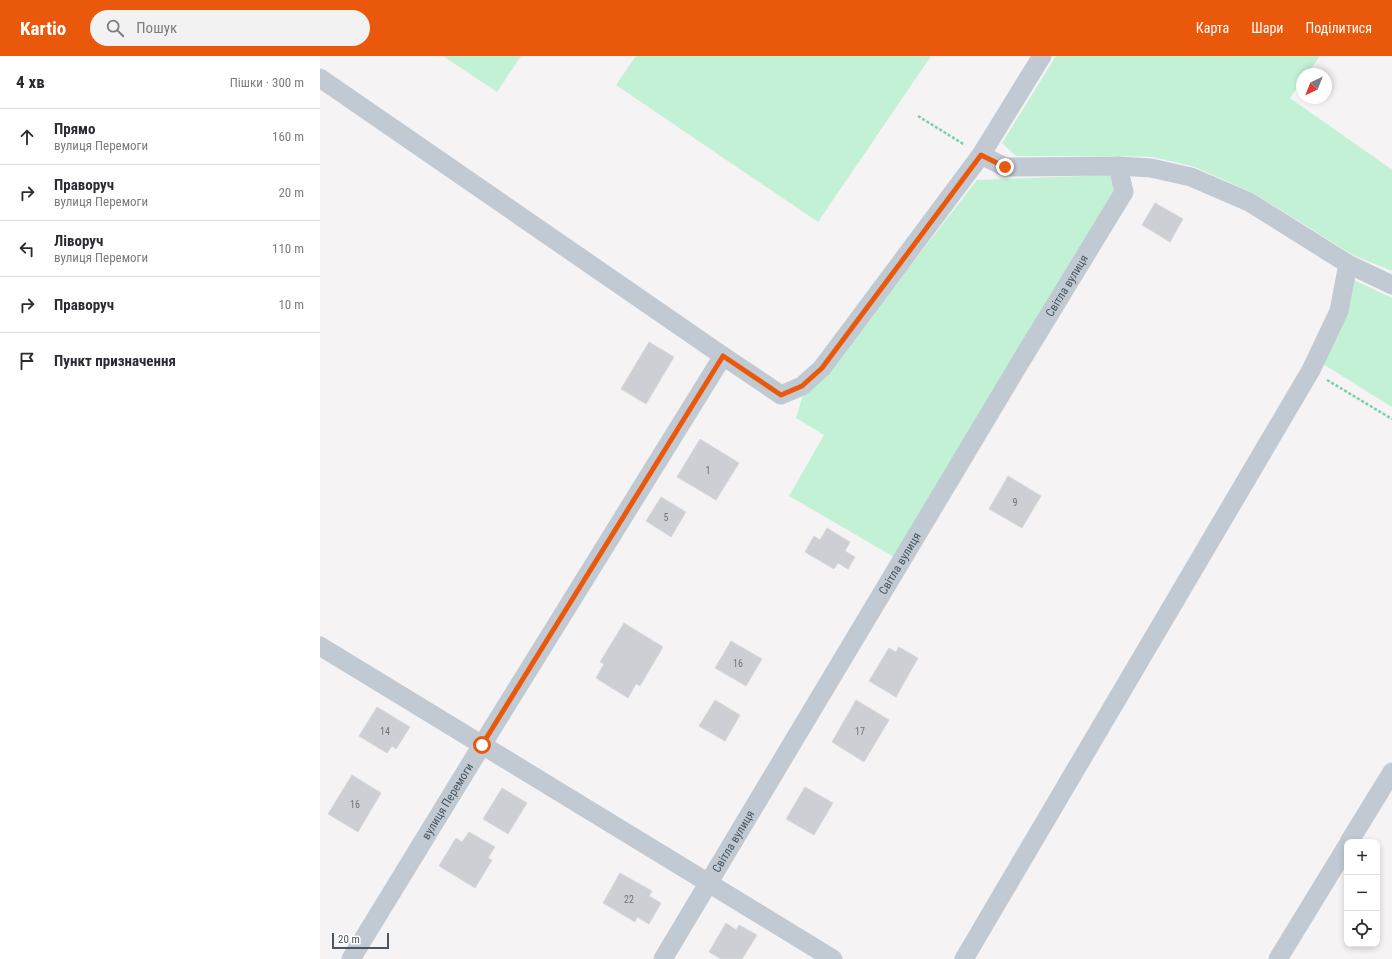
<!DOCTYPE html>
<html lang="uk">
<meta charset="utf-8">
<style>
body{margin:0;font-family:"Roboto Condensed",sans-serif;background:#f2f2f3;color:#2b2b33}
.controls{position:absolute;right:12px;bottom:12px;display:grid;overflow:hidden;border-radius:8px;box-shadow:0 2px 6px #0003}
.controls button{width:36px;height:36px;display:grid;place-items:center;padding:0;border:0;border-bottom:1px solid #e1e1e2;background:#fff;color:#2b2b33;font:20px sans-serif}
.compass{position:absolute;left:976px;top:12px;width:36px;height:36px;border-radius:50%;background:#fff;box-shadow:0 2px 6px #0003;rotate:223deg}
.scale{position:absolute;left:12px;bottom:10px;width:57px;box-sizing:border-box;padding-left:4px;border:2px solid #4a5661;border-top:0;font-size:11px;line-height:14px;white-space:nowrap;color:#4a5661;-webkit-text-stroke:3px #fff;paint-order:stroke}
.stop{position:absolute;width:12px;height:12px;margin:-9px;border:3px solid #ea580c;border-radius:50%;background:#fff}
.stop.end{background:#ea580c;border-color:#fff;box-shadow:0 1px 4px #0008}
.list{margin:0;padding:0;list-style:none}
h2{display:flex;justify-content:space-between;align-items:center;height:52px;margin:0;padding:0 16px;font-size:17px}
h2 small{font-size:13px;font-weight:400;color:#7c7c81}
.list li{display:grid;grid-template-columns:26px 1fr auto;gap:12px;align-items:center;box-sizing:border-box;height:56px;padding:0 16px;border-top:1px solid #e1e1e2}
.list b{display:block;font-size:15px;white-space:nowrap}
.list p{margin:0;font-size:13px;white-space:nowrap;color:#7c7c81}
.list em{font-size:13px;font-style:normal;color:#7c7c81}
.icon{flex:none;width:22px;height:22px;fill:none;stroke:currentColor;stroke-width:2;stroke-linecap:round;stroke-linejoin:round}
.map{position:relative;flex:none;width:1072px;height:903px;overflow:hidden}
header{display:flex;align-items:center;gap:24px;box-sizing:border-box;height:56px;padding:0 20px;background:#ea580c;color:#fff}
header strong{font-size:19px}
nav{display:flex;gap:22px;margin-inline-start:auto;font-size:14px}
.search{width:280px;height:36px;background:#f2f2f3;display:flex;align-items:center;gap:10px;box-sizing:border-box;padding:0 14px;border-radius:22px;color:#7c7c81;font-size:15px}
main{display:flex}
aside{flex:1;background:#fff}
.map>svg:first-child{display:block}
.green{fill:#c3f1d5}
.building{fill:#cdcfd5;stroke:#d7d9de}
.lines{fill:none;stroke-linecap:round;stroke-linejoin:round}
.path{stroke:#7ad0a6;stroke-width:2.5;stroke-dasharray:3 2;stroke-linecap:butt}
.minor{stroke:#c1cad2;stroke-width:19}
.route{stroke:#ea580c;stroke-width:5}
.labels{text-anchor:middle;stroke-width:3;stroke-linejoin:round;paint-order:stroke}
.number-label{font-size:10px;fill:#6b747e}
.street-label{font-size:12px;fill:#4a5661;stroke:#fff}
</style>
<header>
<strong>Kartio</strong>
<div class="search"><svg class="icon" aria-label="search" viewBox="0 0 24 24"><circle cx="10" cy="10" r="6"/><path d="M15 15l6 6"/></svg>Пошук</div>
<nav><a>Карта</a><a>Шари</a><a>Поділитися</a></nav>
</header>
<main>
<aside>
<h2>4 хв<small>Пішки · 300 m</small></h2>
<ul class="list">
<li><svg class="icon" aria-label="ahead" viewBox="0 0 24 24"><path d="M12 20V5M6 11l6-6 6 6"/></svg><div><b>Прямо</b><p>вулиця Перемоги</p></div><em>160 m</em></li>
<li><svg class="icon" aria-label="right" viewBox="0 0 24 24"><path d="M7 20v-9h11M14 6l5 5-5 5"/></svg><div><b>Праворуч</b><p>вулиця Перемоги</p></div><em>20 m</em></li>
<li><svg class="icon" aria-label="left" viewBox="0 0 24 24"><path d="M17 20v-9H6M10 6l-5 5 5 5"/></svg><div><b>Ліворуч</b><p>вулиця Перемоги</p></div><em>110 m</em></li>
<li><svg class="icon" aria-label="right" viewBox="0 0 24 24"><path d="M7 20v-9h11M14 6l5 5-5 5"/></svg><div><b>Праворуч</b></div><em>10 m</em></li>
<li><svg class="icon" aria-label="arrive" viewBox="0 0 24 24"><path d="M6 21V4h12l-3 4 3 4H6"/></svg><div><b>Пункт призначення</b></div></li>
</ul>
</aside>
<div class="map">
<svg width="1072" height="903" viewBox="0 0 1072 903">
<rect width="100%" height="100%" fill="#f5f3f3"/>
<path class="green" d="M123,0H201L177,36Z
M316,0H611L498,166L296,29Z
M736,0H1000L987,18H982V25L970,42L1071,113L1072,112V215L1033,199L933,137L875,111L833,101L798,100H696L682,87Z
M791,119L795,134L574,501L469,440L504,379L476,362L483,339L503,322L657,124Z
M1034,224L1072,242V351L1003,308Z"/>
<path class="building" d="M835,147L863,163L850,186L822,169Z
M329,286L354,301L326,348L301,333Z
M380,383L419,407L396,444L357,421Z
M688,420L721,440L702,472L669,453Z
M341,441L366,456L351,481L326,465Z
M507,472L530,486L525,495L535,501L528,513L518,507L514,513L485,496L494,480L500,484Z
M304,567L343,591L320,630L316,628L308,642L276,622L284,608L280,606Z
M411,585L442,603L426,630L395,612Z
M579,591L598,602L576,641L549,625L569,592L576,596Z
M395,644L420,659L405,685L379,670Z
M536,644L569,664L544,706L512,686Z
M57,651L90,671L76,693L72,690L67,697L39,680Z
M32,719L61,737L38,776L8,758Z
M485,731L513,747L494,779L466,763Z
M182,732L207,747L188,778L163,763Z
M149,776L175,791L168,802L172,804L155,832L119,810L136,782L142,786Z
M300,817L332,835L329,840L341,847L329,868L317,861L315,866L283,847Z
M406,867L416,874L419,869L437,879L422,903H401L389,896Z"/>
<g class="lines">
<path class="path" d="M598,60L645,89
M1007,324L1072,363"/>
<g class="minor">
<path d="M0,22L403,300L461,339L482,330L502,312L661,99L722,0"/>
<path d="M661,99L685,111L798,110L831,112L871,121L929,146L1028,208L1072,229"/>
<path d="M0,590L513,903"/>
<path d="M1029,786L1072,716"/>
<path id="s1" d="M31,903L162,689L403,300"/>
<path id="s2" d="M343,903L704,300L804,136L798,110"/>
<path d="M644,903L991,314L1019,255L1028,208"/>
<path d="M958,903L1027,790"/>
</g>
</g>
<g class="lines">
<path class="route" d="M162,689L403,300L461,339L482,330L502,312L661,99L685,111"/>
</g>
<g class="labels">
<g class="number-label">
<text x="388" y="418">1</text>
<text x="695" y="450">9</text>
<text x="346" y="465">5</text>
<text x="418" y="611">16</text>
<text x="65" y="679">14</text>
<text x="540" y="679">17</text>
<text x="35" y="752">16</text>
<text x="309" y="847">22</text>
</g>
<g class="street-label">
<text dy="4" stroke="none"><textPath href="#s2" startOffset="785">Світла вулиця</textPath></text>
<text dy="4" stroke="none"><textPath href="#s2" startOffset="461">Світла вулиця</textPath></text>
<text dy="4" stroke="none"><textPath href="#s1" startOffset="185">вулиця Перемоги</textPath></text>
<text dy="4" stroke="none"><textPath href="#s2" startOffset="137">Світла вулиця</textPath></text>
</g>
</g>
</svg>
<div class="controls">
<button>+</button>
<button>−</button>
<button><svg class="icon" aria-label="locate" viewBox="0 0 24 24"><circle cx="12" cy="12" r="6"/><path d="M12 2v4M12 18v4M2 12h4M18 12h4"/></svg></button>
</div>
<svg class="compass" viewBox="-18 -18 36 36"><path d="M0-13l5 13h-10z" fill="#e53935"/><path d="M0 13l5-13h-10z" fill="#7c7c81"/></svg>
<div class="scale">20 m</div>
<div class="stop" style="left:162px;top:689px"></div>
<div class="stop end" style="left:685px;top:111px"></div>
</div>
</main>
